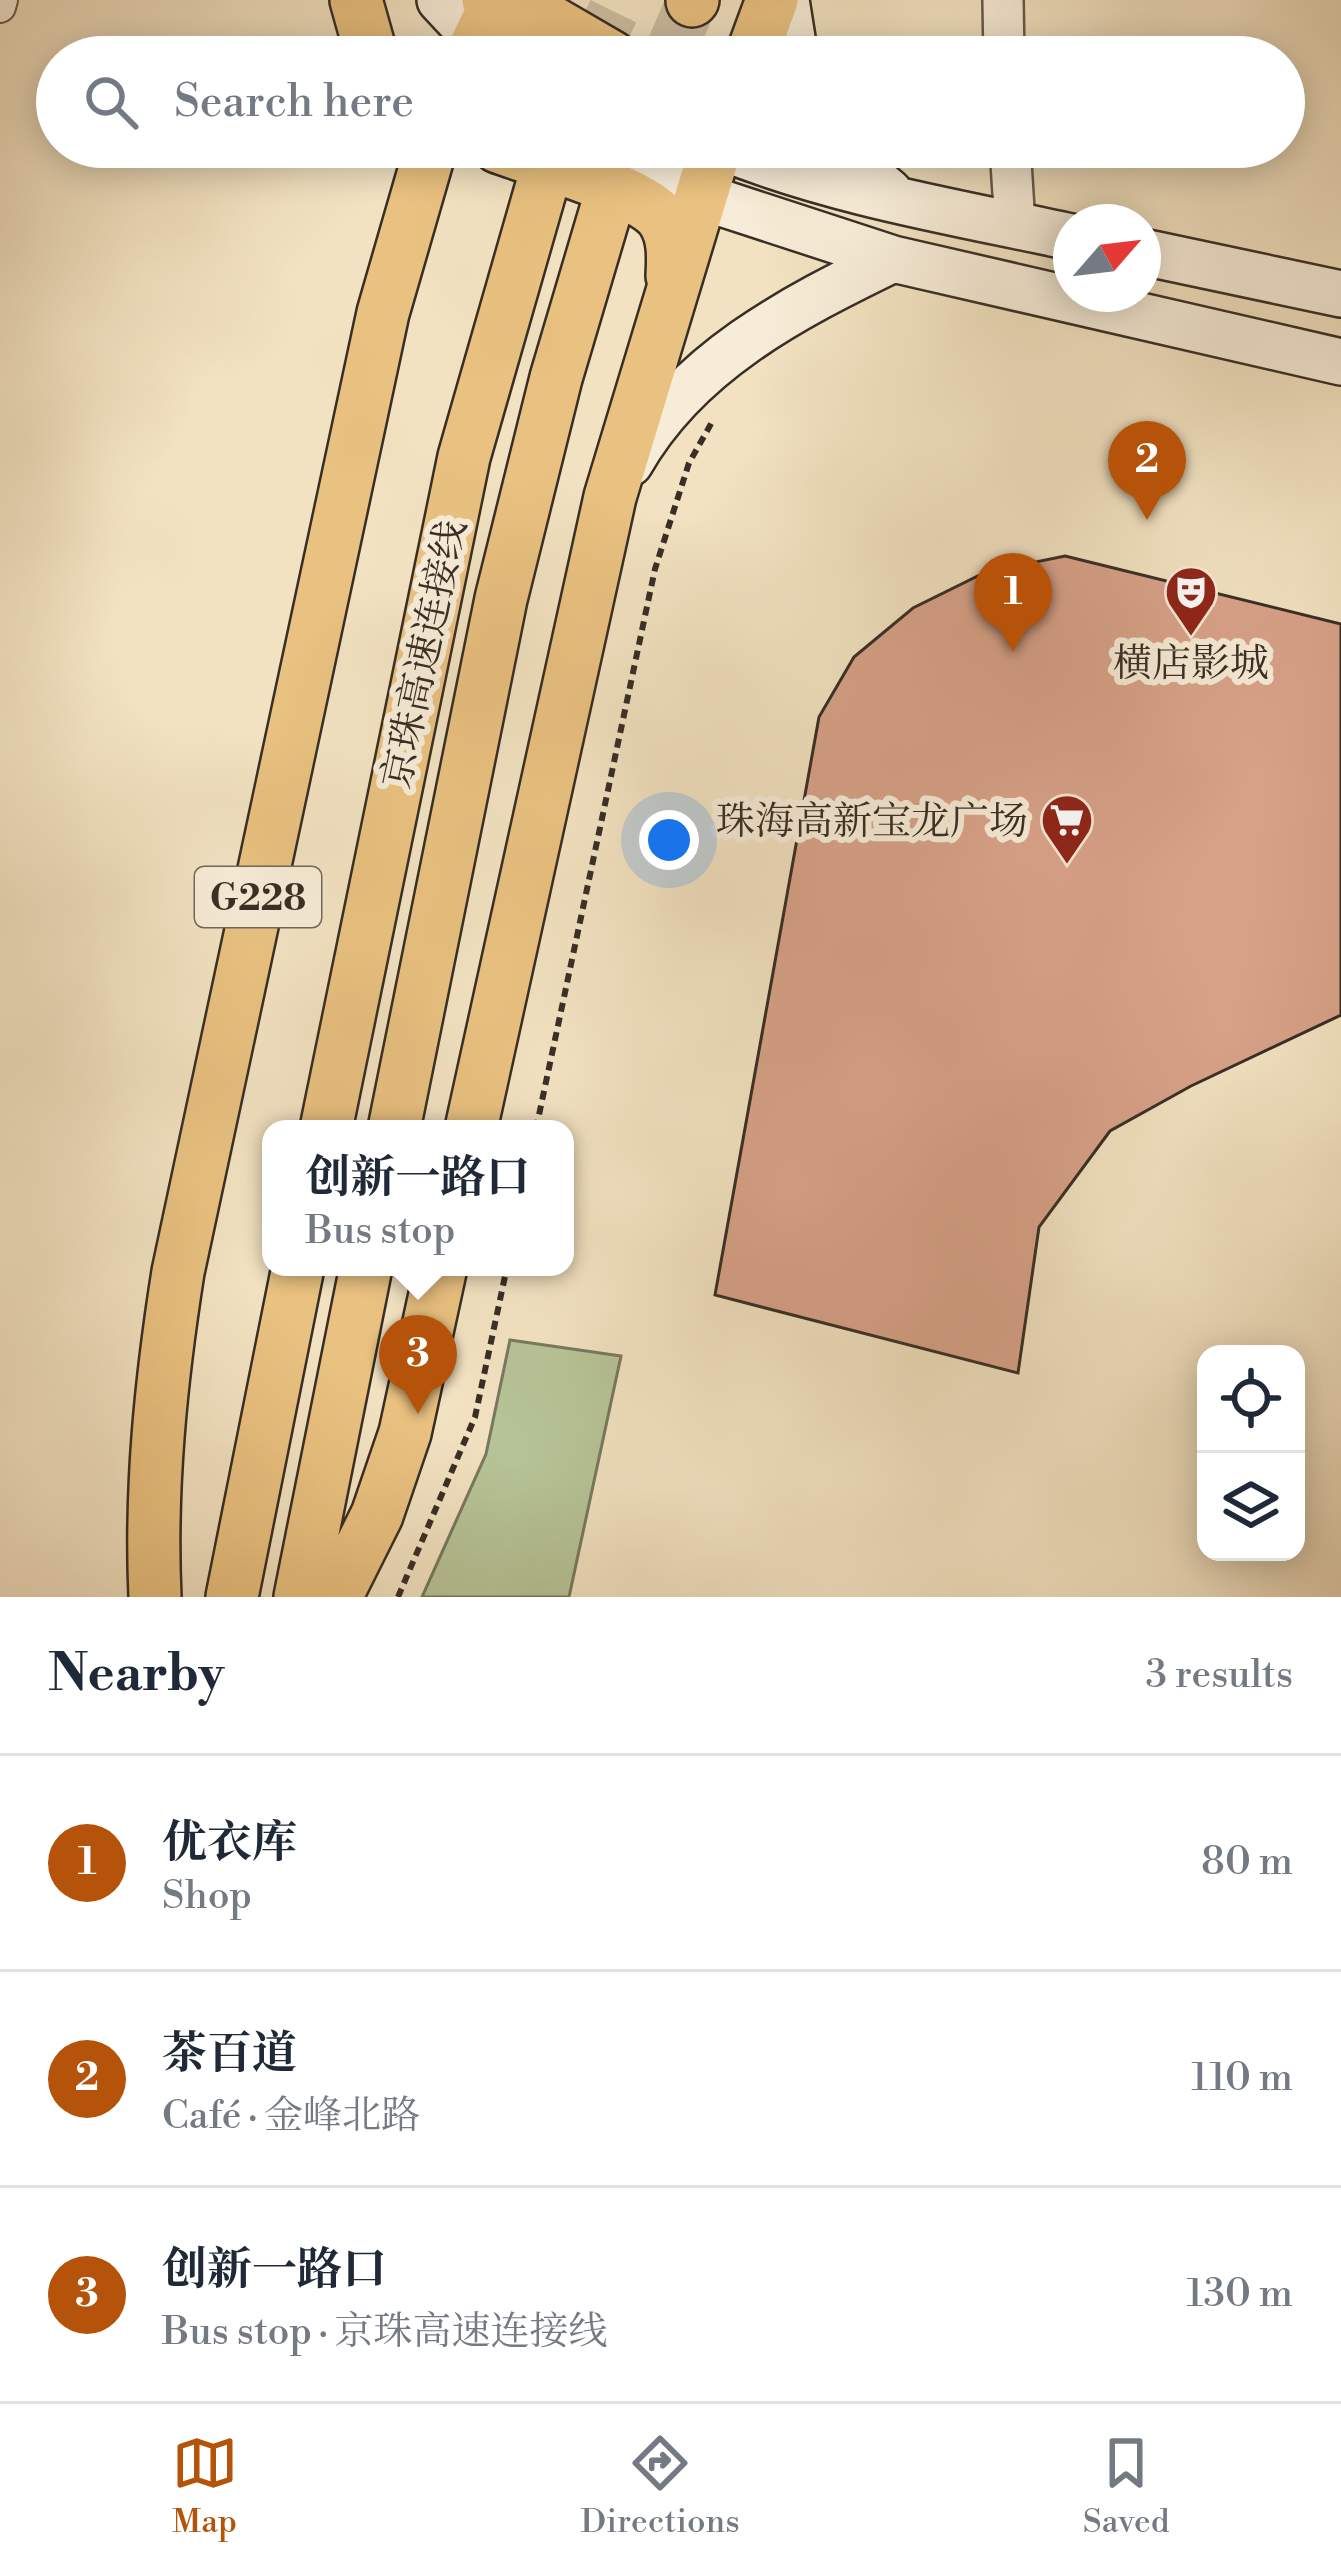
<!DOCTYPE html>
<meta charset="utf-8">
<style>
body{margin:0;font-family:"Libre Bodoni","Noto Serif SC",serif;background:#f6f6f7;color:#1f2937}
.controls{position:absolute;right:36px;bottom:36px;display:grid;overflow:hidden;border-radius:24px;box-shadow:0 6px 30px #0003}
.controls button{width:108px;height:108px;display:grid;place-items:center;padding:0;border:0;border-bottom:3px solid #e0e1e3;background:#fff;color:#1f2937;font:60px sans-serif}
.compass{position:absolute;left:1053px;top:204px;width:108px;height:108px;border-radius:50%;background:#fff;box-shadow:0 6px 30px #0003;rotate:62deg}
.you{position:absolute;left:669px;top:840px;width:42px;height:42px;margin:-30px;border:9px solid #fff;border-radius:50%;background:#1a73e8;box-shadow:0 0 0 18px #1a73e833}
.badge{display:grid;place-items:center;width:78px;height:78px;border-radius:50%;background:#b45309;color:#fff;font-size:39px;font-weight:700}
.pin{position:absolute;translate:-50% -99px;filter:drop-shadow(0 3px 6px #0008)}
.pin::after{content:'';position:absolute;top:63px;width:42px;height:36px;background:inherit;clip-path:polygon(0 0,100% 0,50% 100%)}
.popup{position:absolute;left:262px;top:1120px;width:312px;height:156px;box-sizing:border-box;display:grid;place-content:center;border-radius:24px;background:#fff;filter:drop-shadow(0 3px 9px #0005);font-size:39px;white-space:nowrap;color:#747a83}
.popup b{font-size:45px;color:#1f2937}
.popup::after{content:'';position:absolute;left:50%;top:100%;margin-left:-24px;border:24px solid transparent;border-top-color:#fff}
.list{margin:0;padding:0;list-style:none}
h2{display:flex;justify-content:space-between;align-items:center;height:156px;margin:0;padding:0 48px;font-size:51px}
h2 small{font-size:39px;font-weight:400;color:#747a83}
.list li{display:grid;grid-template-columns:78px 1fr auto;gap:36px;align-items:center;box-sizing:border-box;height:216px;padding:0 48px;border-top:3px solid #e0e1e3}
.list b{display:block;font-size:45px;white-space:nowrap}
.list p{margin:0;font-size:39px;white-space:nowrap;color:#747a83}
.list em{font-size:39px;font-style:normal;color:#747a83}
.icon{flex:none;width:66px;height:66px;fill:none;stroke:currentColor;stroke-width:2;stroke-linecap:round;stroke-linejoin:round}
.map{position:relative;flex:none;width:1341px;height:1597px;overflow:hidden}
.search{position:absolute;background:#fff;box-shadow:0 6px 30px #0003;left:36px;right:36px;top:36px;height:132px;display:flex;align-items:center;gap:30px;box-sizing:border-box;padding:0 42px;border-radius:66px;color:#747a83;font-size:45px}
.sheet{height:804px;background:#fff}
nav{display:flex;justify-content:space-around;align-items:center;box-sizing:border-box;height:168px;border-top:3px solid #e0e1e3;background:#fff;font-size:33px;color:#747a83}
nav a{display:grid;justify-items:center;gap:6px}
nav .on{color:#b45309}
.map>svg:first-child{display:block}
.green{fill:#b6c497;stroke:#77795e;stroke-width:3}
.building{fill:#d8a289;stroke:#382e25;stroke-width:3}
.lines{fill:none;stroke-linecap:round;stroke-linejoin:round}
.trunk-tunnel{stroke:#cdbea2;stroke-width:51;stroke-dasharray:51 26;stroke-linecap:butt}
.minor-casing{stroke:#665b4c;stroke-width:34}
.tertiary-casing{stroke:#665b4c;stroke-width:44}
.secondary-casing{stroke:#382e25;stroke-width:50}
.trunk-casing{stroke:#382e25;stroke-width:56}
.path{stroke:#382e25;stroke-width:6;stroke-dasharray:9 6;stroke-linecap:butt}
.minor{stroke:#f7ecd7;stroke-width:30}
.tertiary{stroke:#f7ecd7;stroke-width:39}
.secondary{stroke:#f7ecd7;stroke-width:45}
.trunk{stroke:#e9c180;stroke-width:51}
.labels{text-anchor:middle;stroke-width:12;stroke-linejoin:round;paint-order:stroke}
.shield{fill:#f7ecd7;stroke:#71675a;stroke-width:3}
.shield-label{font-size:36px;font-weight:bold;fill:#382e25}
.street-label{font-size:39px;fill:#382e25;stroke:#f7ecd7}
.poi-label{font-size:39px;fill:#382e25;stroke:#f7ecd7}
</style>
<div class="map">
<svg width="1341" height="1597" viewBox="0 0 1341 1597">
<rect width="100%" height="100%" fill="#f2e2c1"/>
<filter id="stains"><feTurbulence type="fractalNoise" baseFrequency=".00167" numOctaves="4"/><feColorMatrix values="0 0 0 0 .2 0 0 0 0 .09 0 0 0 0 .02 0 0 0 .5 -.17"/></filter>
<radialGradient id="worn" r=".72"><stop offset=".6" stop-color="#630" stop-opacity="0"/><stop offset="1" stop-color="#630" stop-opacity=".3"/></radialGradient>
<path class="green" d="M510,1340L621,1356L569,1597H422L486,1454Z"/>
<path class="building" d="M1065,556L1341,624V1015L1191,1086L1110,1131L1039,1227L1018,1373L715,1295L819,717L854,657L913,608L986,572Z"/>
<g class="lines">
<path class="trunk-tunnel" d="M591,57L619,0
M668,57L692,1"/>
<g class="minor-casing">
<path id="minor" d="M0,7L2,0"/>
</g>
<g class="tertiary-casing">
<path id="tertiary" d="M1003,0L1004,57
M1010,147L1015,225"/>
</g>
<g class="secondary-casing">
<path id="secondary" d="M440,0L493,57
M786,0L795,57
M605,147L700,196L893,259L1341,362
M722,147C833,192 954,212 1071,237
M836,147L889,192
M1143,252L1341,294
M630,463C687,362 792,308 893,259"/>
</g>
<g class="trunk-casing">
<path id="trunk" d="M356,0L372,57
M488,0L551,57
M533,0L545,18L612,57
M692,1L693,0
M470,57L494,7
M751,57L772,0
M498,147C535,161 644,191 663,220C674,237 673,257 672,276
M326,1129L464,457L542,185
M394,1129L501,599L556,378L607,206
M471,1129L610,497L716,147
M155,1597C150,1487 161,1380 178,1272L383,313L431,147
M232,1597L298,1267
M300,1597L366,1267
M336,1597L377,1515L405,1433L441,1267"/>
</g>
<path class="path" d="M1097,211L1126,217
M536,1129L655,569L689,463L712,422
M398,1597L475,1417L507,1267"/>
<use href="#minor" class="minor"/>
<use href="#tertiary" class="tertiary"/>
<use href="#secondary" class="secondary"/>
<use href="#trunk" class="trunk"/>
</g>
<defs>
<g id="theatre-pin" transform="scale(2.7)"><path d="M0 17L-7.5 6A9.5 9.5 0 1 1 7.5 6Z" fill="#8f2418" stroke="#f7ecd7"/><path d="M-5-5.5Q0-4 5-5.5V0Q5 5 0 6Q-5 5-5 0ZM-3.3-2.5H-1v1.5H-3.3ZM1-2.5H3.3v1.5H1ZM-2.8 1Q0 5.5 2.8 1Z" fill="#fff"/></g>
<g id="supermarket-pin" transform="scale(2.7)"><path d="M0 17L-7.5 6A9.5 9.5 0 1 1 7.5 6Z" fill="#8f2418" stroke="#f7ecd7"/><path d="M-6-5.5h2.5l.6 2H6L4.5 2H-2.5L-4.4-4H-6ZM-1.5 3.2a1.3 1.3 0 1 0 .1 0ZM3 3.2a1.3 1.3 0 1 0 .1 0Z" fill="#fff"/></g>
</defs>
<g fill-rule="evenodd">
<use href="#theatre-pin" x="1191" y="592"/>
<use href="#supermarket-pin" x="1067" y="820"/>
</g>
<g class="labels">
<rect class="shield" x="195" y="867" width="126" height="60" rx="9"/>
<g class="shield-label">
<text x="258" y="910">G228</text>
</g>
<g class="street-label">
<text transform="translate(423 654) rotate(-78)" y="14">京珠高速连接线</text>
</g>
<g class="poi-label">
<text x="1191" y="676">横店影城</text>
<text x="1028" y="834" text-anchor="end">珠海高新宝龙广场</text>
</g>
</g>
<rect width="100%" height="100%" filter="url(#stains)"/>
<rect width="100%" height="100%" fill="url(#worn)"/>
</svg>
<div class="controls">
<button><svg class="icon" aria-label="locate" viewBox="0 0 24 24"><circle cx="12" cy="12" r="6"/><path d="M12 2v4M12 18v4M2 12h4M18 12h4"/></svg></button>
<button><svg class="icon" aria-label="layers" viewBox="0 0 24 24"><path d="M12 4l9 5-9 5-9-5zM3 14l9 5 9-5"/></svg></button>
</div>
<svg class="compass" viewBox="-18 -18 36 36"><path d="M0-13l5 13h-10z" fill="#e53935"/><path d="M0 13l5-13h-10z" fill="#747a83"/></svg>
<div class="you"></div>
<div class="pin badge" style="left:1013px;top:652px">1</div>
<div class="pin badge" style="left:1147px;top:520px">2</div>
<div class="pin badge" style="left:418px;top:1414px">3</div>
<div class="popup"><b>创新一路口</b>Bus stop</div>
<div class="search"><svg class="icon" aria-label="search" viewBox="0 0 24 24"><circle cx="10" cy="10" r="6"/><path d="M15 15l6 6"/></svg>Search here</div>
</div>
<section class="sheet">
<h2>Nearby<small>3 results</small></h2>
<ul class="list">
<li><span class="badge">1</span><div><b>优衣库</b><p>Shop</p></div><em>80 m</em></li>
<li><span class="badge">2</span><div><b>茶百道</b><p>Café · 金峰北路</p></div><em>110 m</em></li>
<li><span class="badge">3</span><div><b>创新一路口</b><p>Bus stop · 京珠高速连接线</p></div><em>130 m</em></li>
</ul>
</section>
<nav>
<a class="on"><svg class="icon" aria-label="map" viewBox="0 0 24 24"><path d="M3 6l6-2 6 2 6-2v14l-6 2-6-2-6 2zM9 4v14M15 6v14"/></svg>Map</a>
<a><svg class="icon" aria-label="directions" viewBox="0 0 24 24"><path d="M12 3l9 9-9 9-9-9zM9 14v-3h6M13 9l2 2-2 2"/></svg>Directions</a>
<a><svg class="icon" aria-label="saved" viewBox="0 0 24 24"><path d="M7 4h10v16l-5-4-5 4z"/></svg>Saved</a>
</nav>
